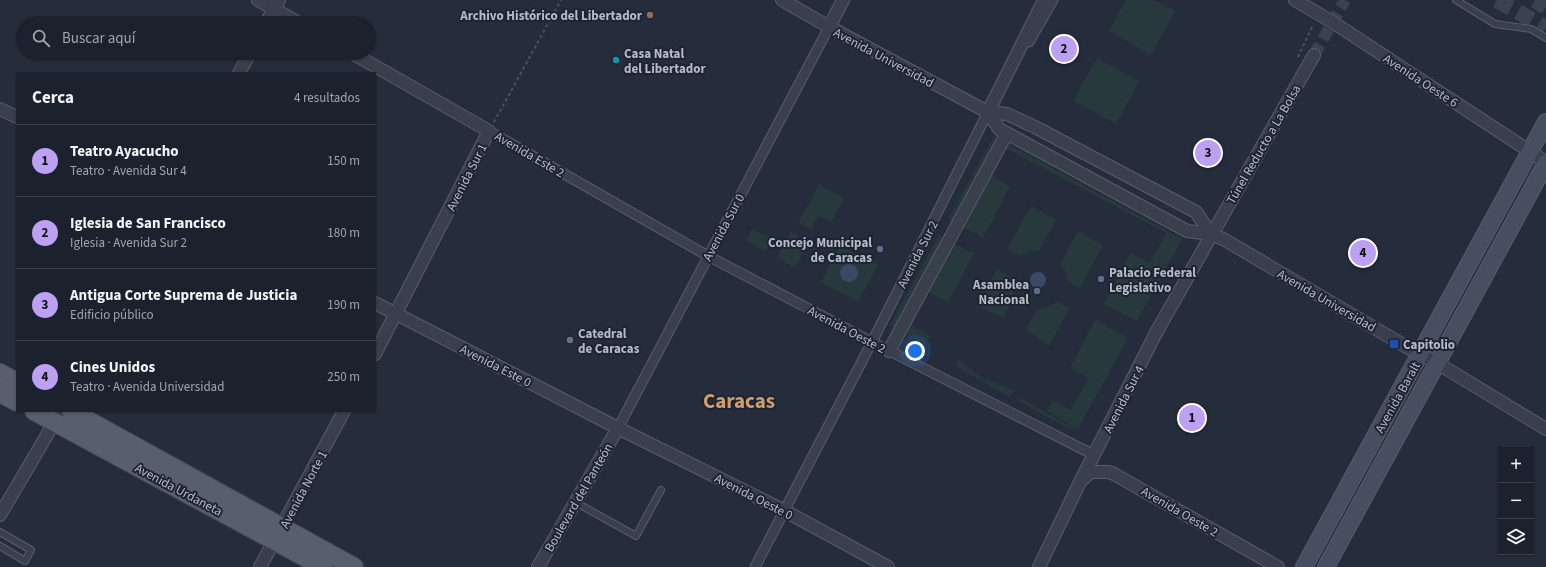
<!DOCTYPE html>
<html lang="es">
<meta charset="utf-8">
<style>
body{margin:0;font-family:"Source Sans 3",sans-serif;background:#292f39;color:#f1f3f6}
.controls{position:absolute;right:12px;bottom:12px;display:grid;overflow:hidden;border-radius:0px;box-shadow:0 1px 3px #0004}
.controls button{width:36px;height:36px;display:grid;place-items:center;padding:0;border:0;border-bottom:1px solid #3a3f49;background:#1c222d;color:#f1f3f6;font:20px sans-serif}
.you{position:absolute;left:915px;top:351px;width:14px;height:14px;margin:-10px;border:3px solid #fff;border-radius:50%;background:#1a73e8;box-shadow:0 0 0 6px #1a73e833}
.badge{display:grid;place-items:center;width:26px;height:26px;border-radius:50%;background:#bca0f2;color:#111;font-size:13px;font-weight:700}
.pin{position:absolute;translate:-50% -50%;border:2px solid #fff;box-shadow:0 1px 4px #0006}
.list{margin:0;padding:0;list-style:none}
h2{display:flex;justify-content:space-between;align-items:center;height:52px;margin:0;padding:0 16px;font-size:17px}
h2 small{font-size:13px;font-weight:400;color:#a0a4aa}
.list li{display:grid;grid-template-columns:26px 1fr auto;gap:12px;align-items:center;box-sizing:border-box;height:72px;padding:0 16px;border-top:1px solid #3a3f49}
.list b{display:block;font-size:15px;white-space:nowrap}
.list p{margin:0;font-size:13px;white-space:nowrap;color:#a0a4aa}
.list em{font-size:13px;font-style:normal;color:#a0a4aa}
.icon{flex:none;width:22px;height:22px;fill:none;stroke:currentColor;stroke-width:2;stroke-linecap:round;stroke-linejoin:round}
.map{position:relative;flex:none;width:1546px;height:567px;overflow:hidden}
.search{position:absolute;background:#1c222d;box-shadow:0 1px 3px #0004;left:16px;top:16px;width:360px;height:44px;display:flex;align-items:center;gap:10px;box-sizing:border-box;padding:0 14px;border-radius:22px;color:#a0a4aa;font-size:15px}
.panel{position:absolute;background:#1c222d;box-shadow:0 1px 3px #0004;left:16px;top:72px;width:360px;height:340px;border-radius:0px}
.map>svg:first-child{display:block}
.green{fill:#27393d}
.water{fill:#3b4964}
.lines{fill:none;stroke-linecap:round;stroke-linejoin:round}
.minor-tunnel{stroke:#3a4251;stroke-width:12;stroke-dasharray:12 6;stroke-linecap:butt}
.secondary-tunnel{stroke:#3a4251;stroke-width:16;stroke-dasharray:16 8;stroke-linecap:butt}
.service-casing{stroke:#575d6a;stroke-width:8}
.pedestrian-casing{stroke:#575d6a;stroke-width:11}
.minor-casing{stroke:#575d6a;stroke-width:14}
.secondary-casing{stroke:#575d6a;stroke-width:18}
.primary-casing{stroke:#424855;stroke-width:20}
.path{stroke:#45565a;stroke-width:2;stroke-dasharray:3 3;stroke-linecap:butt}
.service{stroke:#393f4c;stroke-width:6}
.pedestrian{stroke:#393f4c;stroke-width:9}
.minor{stroke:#393f4c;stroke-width:12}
.secondary{stroke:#474e5f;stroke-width:16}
.primary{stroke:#575e6c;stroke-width:18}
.education-dot{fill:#8d6e63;stroke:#1e2431;stroke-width:1.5}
.culture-dot{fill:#0f9aa8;stroke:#1e2431;stroke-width:1.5}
.service-dot{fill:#5c6f8a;stroke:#1e2431;stroke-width:1.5}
.worship-dot{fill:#6b7280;stroke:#1e2431;stroke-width:1.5}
.transit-dot{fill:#1a4fb4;stroke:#1e2431;stroke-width:1.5}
.labels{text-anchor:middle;stroke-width:4;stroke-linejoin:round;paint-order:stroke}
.poi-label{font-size:13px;font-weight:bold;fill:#b4bac7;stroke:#1e2431;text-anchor:start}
.street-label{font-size:13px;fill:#b4bac7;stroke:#1e2431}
.town-label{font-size:21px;font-weight:bold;fill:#cf9d68;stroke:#1e2431}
</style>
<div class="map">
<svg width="1546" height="567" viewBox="0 0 1546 567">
<rect width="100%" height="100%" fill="#252d3c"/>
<path class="green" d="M1126,0H1154L1175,11L1151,55L1109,31Z
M1097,58L1139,81L1116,124L1073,101Z
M994,136L1182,239L1137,321L1104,304L1131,253L1150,263L1166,233L1005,148L990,175L1010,186L983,238L948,219Z
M819,185L844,198L831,222L818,216L811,229L798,223Z
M1031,206L1056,220L1039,251L1030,252L1021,256L1007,249Z
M752,229L772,239L766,251L746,240Z
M791,231L798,235L796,239L807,245L795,268L777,258Z
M1078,231L1103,245L1080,288L1067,281L1066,273L1061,263Z
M939,235L974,254L948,302L927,292L910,324L930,336L925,345L890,325Z
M840,246L878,265L858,302L821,282Z
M997,269L1009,276L1010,288L1014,297L1003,317L977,307Z
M1057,302L1069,308L1049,346L1026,329L1037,309L1047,307Z
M1095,320L1128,338L1078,429L1047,411L1053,400L1071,410L1089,378L1070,368Z
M958,360L984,379L1014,390L1010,397L955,366Z
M1020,398L1075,429L1074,431L1018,401Z"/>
<path class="water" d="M840 273a9 9 0 1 1 18 0a9 9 0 1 1-18 0Z
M1030 280a8 8 0 1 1 16 0a8 8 0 1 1-16 0Z"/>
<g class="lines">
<path class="minor-tunnel" d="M1314,55L1345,0"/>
<path class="secondary-tunnel" d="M1497,0L1546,28
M1535,0L1546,7"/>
<g class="service-casing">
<path id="service" d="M1456,0L1495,24L1531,29L1546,38
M575,502L636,536L661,490
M0,532L31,550L25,561L0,546"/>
</g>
<g class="pedestrian-casing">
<path id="pedestrian" d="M1029,42L1053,0
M489,131L708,256L872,342L1094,455
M618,428L829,27
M755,567L872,342L990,108"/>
</g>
<g class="minor-casing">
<path id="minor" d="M258,0L299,23
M782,0L829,27L982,109L988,112L1007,114L1035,127L1196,212L1211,234
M1295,0L1334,23L1546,162
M266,23L279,0
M829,27L843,0
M352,53L489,131L375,354
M239,73L250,53
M0,109L17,117
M988,112L999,129L1187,231L1211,234L1225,240L1405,346L1437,363L1546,429
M988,112L1044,0
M375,303L618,428L785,511L888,567
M889,351L1007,133
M1083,479L1091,472H1108L1114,474L1278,567
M0,515L47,435L59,411
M260,567L344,411
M538,567L618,428
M1039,567L1080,482L1157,331L1314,55"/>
</g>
<g class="secondary-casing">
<path id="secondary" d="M1304,567L1546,122
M1326,567L1546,163"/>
</g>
<g class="primary-casing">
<path id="primary" d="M0,373L17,382
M0,393L17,402
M34,411L323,567
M71,411L354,567"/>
</g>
<path class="path" d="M1298,57L1313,25
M494,122L561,0"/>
<use href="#service" class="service"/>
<use href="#pedestrian" class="pedestrian"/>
<use href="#minor" class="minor"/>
<use href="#secondary" class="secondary"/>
<use href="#primary" class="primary"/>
</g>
<circle class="education-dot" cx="650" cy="15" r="4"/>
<circle class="culture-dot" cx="616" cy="60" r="4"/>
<g class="service-dot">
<circle cx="880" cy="249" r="4"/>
<circle cx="1101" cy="279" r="4"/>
<circle cx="1037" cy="291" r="4"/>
</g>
<circle class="worship-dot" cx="570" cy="340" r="4"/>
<rect class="transit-dot" x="1389" y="339" width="10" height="10" rx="2"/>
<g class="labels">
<g class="poi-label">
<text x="642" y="20" text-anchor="end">Archivo Histórico del Libertador</text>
<text x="624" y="58">Casa Natal<tspan x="624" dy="15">del Libertador</tspan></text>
<text x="872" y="247" text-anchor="end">Concejo Municipal<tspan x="872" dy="15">de Caracas</tspan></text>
<text x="1109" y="277">Palacio Federal<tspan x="1109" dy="15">Legislativo</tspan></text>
<text x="1029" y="289" text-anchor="end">Asamblea<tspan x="1029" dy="15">Nacional</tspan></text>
<text x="578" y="338">Catedral<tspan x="578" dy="15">de Caracas</tspan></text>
<text x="1403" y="349">Capitolio</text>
</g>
<g class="street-label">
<text transform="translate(884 57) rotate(28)" y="5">Avenida Universidad</text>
<text transform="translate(1421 80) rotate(33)" y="5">Avenida Oeste 6</text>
<text transform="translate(1263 144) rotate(-60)" y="5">Túnel Reducto a La Bolsa</text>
<text transform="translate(530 154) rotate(30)" y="5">Avenida Este 2</text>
<text transform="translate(466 177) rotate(-63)" y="5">Avenida Sur 1</text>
<text transform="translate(723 227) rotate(-62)" y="5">Avenida Sur 0</text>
<text transform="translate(917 254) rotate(-63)" y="5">Avenida Sur 2</text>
<text transform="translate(1327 300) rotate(30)" y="5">Avenida Universidad</text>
<text transform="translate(847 329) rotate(28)" y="5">Avenida Oeste 2</text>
<text transform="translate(496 365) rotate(27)" y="5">Avenida Este 0</text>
<text transform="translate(1397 397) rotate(-61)" y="5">Avenida Baralt</text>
<text transform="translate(1123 399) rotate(-63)" y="5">Avenida Sur 4</text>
<text transform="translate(179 489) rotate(28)" y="5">Avenida Urdaneta</text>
<text transform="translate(303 489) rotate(-62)" y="5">Avenida Norte 1</text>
<text transform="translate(754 496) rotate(27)" y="5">Avenida Oeste 0</text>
<text transform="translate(578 497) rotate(-60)" y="5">Boulevard del Panteón</text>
<text transform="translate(1180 511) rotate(30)" y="5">Avenida Oeste 2</text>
</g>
<g class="town-label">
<text x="739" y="408">Caracas</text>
</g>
</g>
</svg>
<div class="controls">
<button>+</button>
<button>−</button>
<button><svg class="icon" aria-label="layers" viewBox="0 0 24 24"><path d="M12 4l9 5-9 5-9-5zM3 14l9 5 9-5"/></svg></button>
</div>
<div class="you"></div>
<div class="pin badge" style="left:1192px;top:418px">1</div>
<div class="pin badge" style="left:1064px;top:49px">2</div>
<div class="pin badge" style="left:1208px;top:153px">3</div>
<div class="pin badge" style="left:1363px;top:253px">4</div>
<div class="search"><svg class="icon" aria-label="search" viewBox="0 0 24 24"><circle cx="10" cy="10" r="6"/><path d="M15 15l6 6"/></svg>Buscar aquí</div>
<section class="panel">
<h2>Cerca<small>4 resultados</small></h2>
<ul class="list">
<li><span class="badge">1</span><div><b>Teatro Ayacucho</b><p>Teatro · Avenida Sur 4</p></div><em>150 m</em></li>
<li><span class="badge">2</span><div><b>Iglesia de San Francisco</b><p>Iglesia · Avenida Sur 2</p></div><em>180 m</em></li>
<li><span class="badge">3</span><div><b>Antigua Corte Suprema de Justicia</b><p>Edificio público</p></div><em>190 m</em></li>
<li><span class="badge">4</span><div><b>Cines Unidos</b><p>Teatro · Avenida Universidad</p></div><em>250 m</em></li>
</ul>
</section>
</div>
